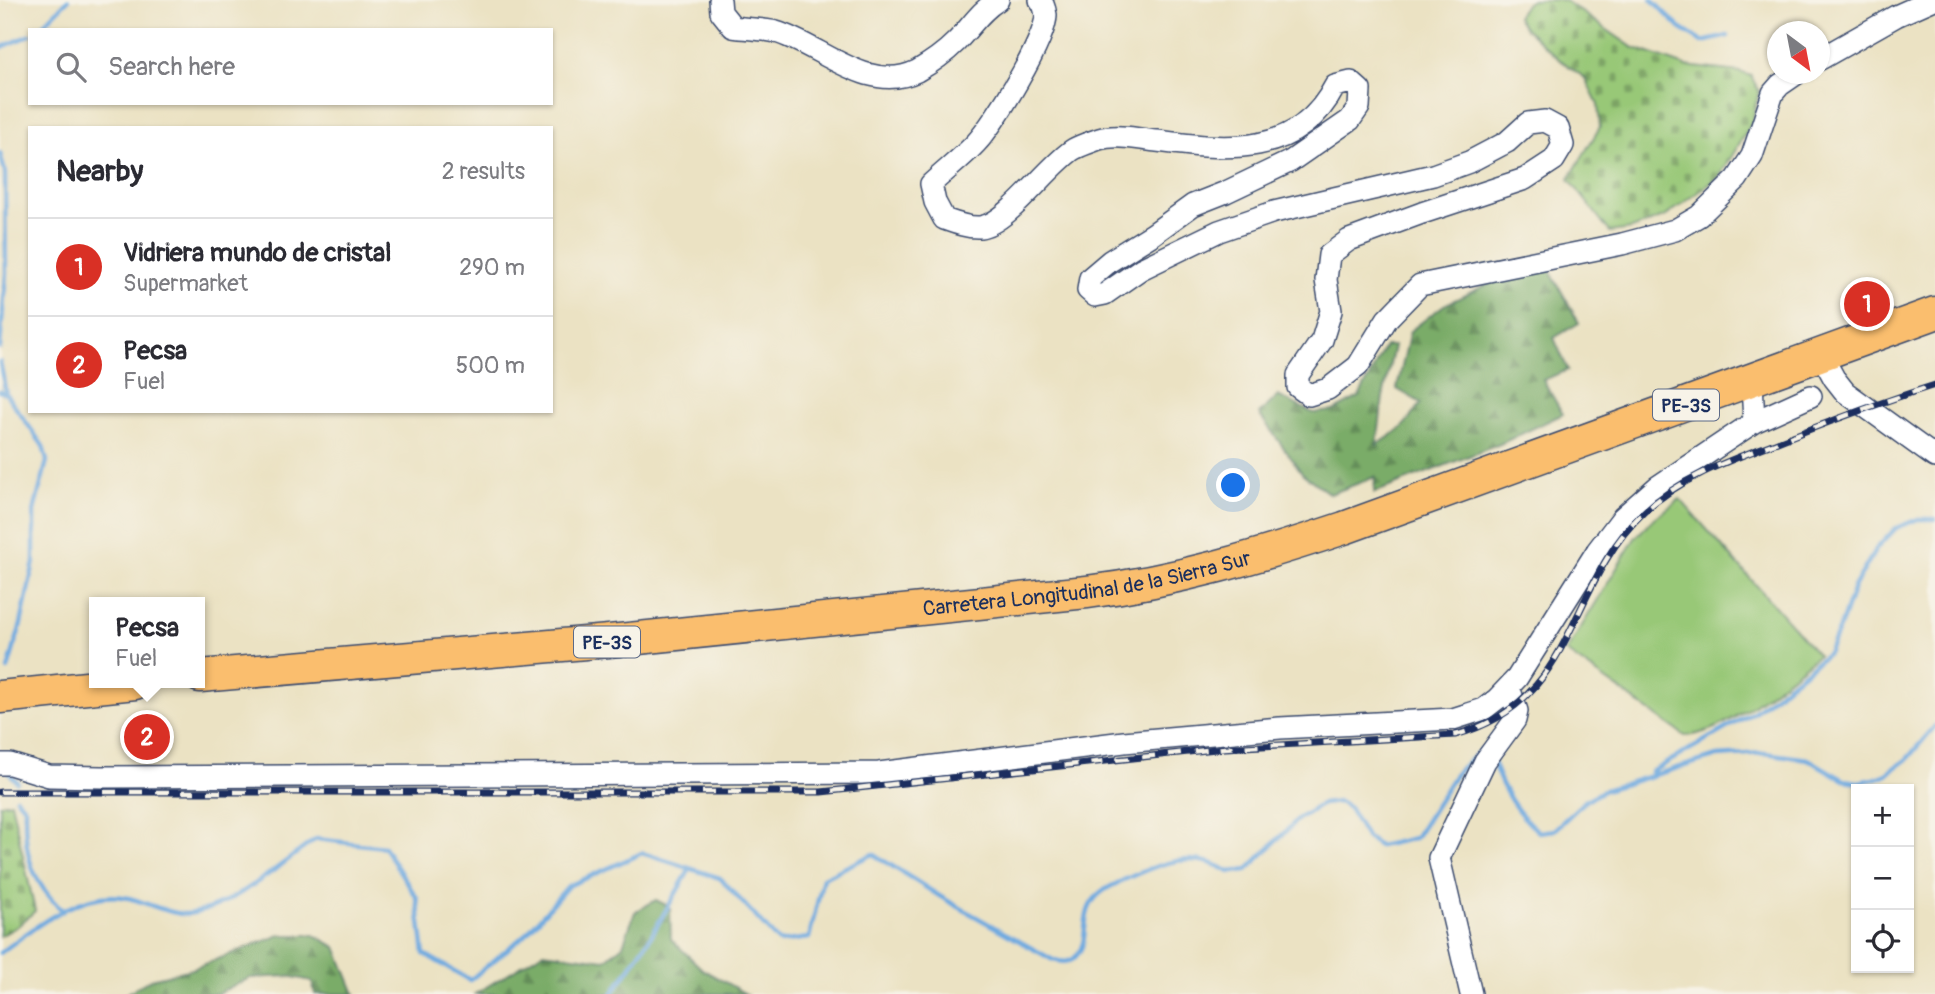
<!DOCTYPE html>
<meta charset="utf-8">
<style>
body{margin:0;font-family:Pangolin,sans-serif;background:#f7f7f7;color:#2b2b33}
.controls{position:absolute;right:21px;bottom:21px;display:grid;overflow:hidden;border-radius:0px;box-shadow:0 2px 5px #0004}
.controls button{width:63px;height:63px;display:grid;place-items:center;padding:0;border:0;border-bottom:2px solid #e1e1e2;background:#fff;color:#2b2b33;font:35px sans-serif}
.compass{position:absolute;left:1767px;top:21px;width:63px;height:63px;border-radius:50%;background:#fff;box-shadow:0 2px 5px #0004;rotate:148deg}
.you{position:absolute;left:1234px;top:486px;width:24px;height:24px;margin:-18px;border:5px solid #fff;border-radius:50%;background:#1a73e8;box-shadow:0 0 0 10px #1a73e833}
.badge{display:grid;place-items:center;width:46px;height:46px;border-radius:50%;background:#d93025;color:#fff;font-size:23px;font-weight:700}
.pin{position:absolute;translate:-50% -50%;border:4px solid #fff;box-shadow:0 2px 7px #0006}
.popup{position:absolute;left:89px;top:597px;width:116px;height:91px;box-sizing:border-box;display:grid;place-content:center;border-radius:0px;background:#fff;filter:drop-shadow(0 2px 5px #0005);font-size:23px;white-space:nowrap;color:#7c7c81}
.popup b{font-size:26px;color:#2b2b33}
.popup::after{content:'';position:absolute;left:50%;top:100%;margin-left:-14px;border:14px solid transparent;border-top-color:#fff}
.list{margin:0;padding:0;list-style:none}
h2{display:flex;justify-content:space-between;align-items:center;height:91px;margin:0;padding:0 28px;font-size:30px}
h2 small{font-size:23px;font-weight:400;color:#7c7c81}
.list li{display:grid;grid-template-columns:46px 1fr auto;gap:21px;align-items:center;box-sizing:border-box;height:98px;padding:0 28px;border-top:2px solid #e1e1e2}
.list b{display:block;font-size:26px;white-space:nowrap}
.list p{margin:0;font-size:23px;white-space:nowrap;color:#7c7c81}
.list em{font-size:23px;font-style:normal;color:#7c7c81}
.icon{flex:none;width:38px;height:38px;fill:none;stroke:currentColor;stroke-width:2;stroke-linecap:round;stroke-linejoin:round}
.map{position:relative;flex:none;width:1935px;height:994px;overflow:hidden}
.search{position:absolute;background:#fff;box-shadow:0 2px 5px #0004;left:28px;top:28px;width:525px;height:77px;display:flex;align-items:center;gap:18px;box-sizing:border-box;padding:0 24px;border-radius:0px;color:#7c7c81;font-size:26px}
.panel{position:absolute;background:#fff;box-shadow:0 2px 5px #0004;left:28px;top:126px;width:525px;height:287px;border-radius:0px}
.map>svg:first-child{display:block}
.forest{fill:url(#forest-firs);stroke:#4a6e63;stroke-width:2}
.cemetery{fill:url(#cemetery-stones);stroke:#5a7c6a;stroke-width:2}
.garden{fill:#98c877;stroke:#5a7c6a;stroke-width:2}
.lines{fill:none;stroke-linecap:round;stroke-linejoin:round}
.stream{stroke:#6faae0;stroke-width:4.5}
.minor-casing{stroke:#3a4a6d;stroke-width:24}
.highway-casing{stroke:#3a4a6d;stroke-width:35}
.minor{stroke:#fff;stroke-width:21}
.highway{stroke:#fabe6e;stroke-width:32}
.rail-casing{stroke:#1b2f5e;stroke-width:7}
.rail{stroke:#f7f3e8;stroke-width:4.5;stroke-dasharray:13;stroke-linecap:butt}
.labels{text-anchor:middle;stroke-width:6;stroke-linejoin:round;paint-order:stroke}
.shield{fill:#f7f3e8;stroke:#5d6a87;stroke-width:2}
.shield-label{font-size:19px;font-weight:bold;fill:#1b2f5e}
.street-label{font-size:21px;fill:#1b2f5e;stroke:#f7f3e8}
</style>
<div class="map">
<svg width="1935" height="994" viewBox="0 0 1935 994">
<defs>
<pattern id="forest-firs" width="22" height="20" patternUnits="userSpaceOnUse" patternTransform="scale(1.75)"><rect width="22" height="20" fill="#7aac68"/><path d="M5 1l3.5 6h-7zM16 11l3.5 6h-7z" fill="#638c59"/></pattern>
<pattern id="cemetery-stones" width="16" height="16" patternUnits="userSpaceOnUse" patternTransform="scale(1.75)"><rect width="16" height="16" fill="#98c877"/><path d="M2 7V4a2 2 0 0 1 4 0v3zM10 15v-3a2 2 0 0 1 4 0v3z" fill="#7ba365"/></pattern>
</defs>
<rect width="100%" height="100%" fill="#f7f3e8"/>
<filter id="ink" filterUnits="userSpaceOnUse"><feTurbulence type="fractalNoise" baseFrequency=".0143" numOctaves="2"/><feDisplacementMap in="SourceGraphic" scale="14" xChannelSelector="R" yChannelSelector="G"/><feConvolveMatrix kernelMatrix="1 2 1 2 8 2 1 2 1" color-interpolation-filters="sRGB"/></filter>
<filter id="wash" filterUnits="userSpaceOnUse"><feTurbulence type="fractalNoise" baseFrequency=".00686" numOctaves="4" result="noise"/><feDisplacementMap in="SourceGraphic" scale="28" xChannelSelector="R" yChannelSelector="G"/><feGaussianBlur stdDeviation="1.57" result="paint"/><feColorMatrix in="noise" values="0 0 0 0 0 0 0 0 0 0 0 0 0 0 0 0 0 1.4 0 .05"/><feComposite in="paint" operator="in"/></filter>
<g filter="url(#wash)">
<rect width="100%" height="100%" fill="#ebe2c3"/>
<path class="forest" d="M1549,269L1579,323L1554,338L1568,370L1543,380L1563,414L1500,444L1374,493L1375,477L1330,494L1303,474L1259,414L1278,396L1313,413L1333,411L1359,397L1385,346H1394L1383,397L1377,445L1402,428L1421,403L1397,389L1410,331L1444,305L1492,282Z
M656,900L670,907L671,939L702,969L746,994H475L543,952L605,960L623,945L635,912Z
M280,935H314L336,947L355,994H315L312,981L288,976L250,978L216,994H126L151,979L192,969Z"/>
<path class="cemetery" d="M1532,0H1564L1632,47L1685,66L1740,72L1751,76L1759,91L1752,123L1719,177L1666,216L1632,229L1610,232L1569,179L1600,127L1598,105L1585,78L1559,59L1524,27L1517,17L1525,4Z
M11,802L35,911L18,926L0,936V804Z"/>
<path class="garden" d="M1680,499L1818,655C1784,681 1728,733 1685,736L1566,652L1635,538L1651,521Z"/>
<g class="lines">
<path class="stream" d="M1652,0L1680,28L1702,42L1728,36
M38,30L68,0
M0,48L30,35
M0,153L5,172L6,273L0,348
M0,362L6,394
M0,391L6,394L43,446L47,461L34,511V562L21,624L8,669
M1493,762C1502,789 1517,814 1539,832L1554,830L1586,800L1605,790L1717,756L1765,753L1808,759L1844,780L1858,782L1874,779L1887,774L1907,759L1935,726
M8,771L17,782
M1651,772L1754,712L1828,653L1843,619L1854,587L1876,549L1896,528L1918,519H1935
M16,798L25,808C24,853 30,880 63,911
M0,953C35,927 83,887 129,898C145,902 172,915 186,914C228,911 282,863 316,839L384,847L417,898L424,954L470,980L525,935L568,886L642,853L720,878L779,942L809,938L823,878L873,854L941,897L1053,960C1062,962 1071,964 1077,955C1089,941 1081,921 1091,904C1098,891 1113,885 1126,879C1160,863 1195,849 1229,872L1247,870L1298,819L1322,804L1339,802L1349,808L1366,837L1379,846L1415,838L1456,773L1482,749
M612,994L648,941L690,869"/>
</g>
</g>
<g filter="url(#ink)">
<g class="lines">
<g class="minor-casing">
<path id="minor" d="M720,0L721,12L733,27C747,29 763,29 776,32C820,45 868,95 917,71C931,63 945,53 956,42C971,27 980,11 998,0
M1040,0C1044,4 1045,9 1046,15C1046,40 994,124 976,143C962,158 946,170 931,184L935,202L944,219C955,223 969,228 980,227C1008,224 1049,164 1074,149C1081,145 1091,142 1099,139C1116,134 1139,139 1157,141C1227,150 1298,158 1335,86L1351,82L1360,90L1359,107L1350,120L1291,161L1226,192L1193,205L1153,234L1110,261L1090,278L1088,290L1095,296L1105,294L1141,269L1219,231L1274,212L1433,175L1469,162L1507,142L1528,123L1545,121L1558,128L1563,145L1554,160L1525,179L1422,213L1349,240L1329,255L1326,280L1331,311L1322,340L1298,375V387L1309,395L1328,389L1358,366L1387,319L1420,285L1622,244L1675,230L1699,216L1737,179L1752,156L1773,93L1780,85L1796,74
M1820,59L1896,16L1932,0
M1822,356L1834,378L1845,392L1935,457
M1754,422L1811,396
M0,764H10L49,776L101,777L879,773L1124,742L1280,728L1453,719L1484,709L1497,699L1517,678L1597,551L1623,517L1657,487L1754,422L1752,382
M1471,994L1439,858L1485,761L1515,720L1517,711L1509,687"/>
</g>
<g class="highway-casing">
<g id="highway">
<path id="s1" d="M200,676L609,641L1087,592C1176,581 1260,556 1344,528L1935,313"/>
<path d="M0,697L135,683"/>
</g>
</g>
<use href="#minor" class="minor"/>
<use href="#highway" class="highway"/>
<g class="rail-casing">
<path id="rail" d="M0,792H821L1225,748L1455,735C1578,702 1565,586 1644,512C1680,478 1730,460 1775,443C1828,422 1881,402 1935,385"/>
</g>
<use href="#rail" class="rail"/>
</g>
</g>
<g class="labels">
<g class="shield">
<rect x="1653" y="389.5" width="66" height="31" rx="5"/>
<rect x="574" y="626.5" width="66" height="31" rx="5"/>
</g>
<g class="shield-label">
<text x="1686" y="412">PE-3S</text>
<text x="607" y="649">PE-3S</text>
</g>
<g class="street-label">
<text dy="7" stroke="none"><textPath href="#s1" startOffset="892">Carretera Longitudinal de la Sierra Sur</textPath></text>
</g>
</g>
</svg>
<div class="controls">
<button>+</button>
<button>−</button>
<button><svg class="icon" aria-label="locate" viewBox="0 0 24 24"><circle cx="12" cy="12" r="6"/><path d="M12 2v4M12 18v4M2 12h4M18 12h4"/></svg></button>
</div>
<svg class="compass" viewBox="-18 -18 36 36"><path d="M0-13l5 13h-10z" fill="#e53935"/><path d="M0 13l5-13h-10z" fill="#7c7c81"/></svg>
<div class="you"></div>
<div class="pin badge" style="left:1867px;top:304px">1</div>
<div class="pin badge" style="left:147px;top:737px">2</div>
<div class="popup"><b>Pecsa</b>Fuel</div>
<div class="search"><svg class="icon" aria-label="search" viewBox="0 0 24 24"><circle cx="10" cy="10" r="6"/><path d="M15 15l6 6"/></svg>Search here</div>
<section class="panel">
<h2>Nearby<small>2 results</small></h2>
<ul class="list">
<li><span class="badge">1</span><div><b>Vidriera mundo de cristal</b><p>Supermarket</p></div><em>290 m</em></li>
<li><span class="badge">2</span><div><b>Pecsa</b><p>Fuel</p></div><em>500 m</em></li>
</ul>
</section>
</div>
